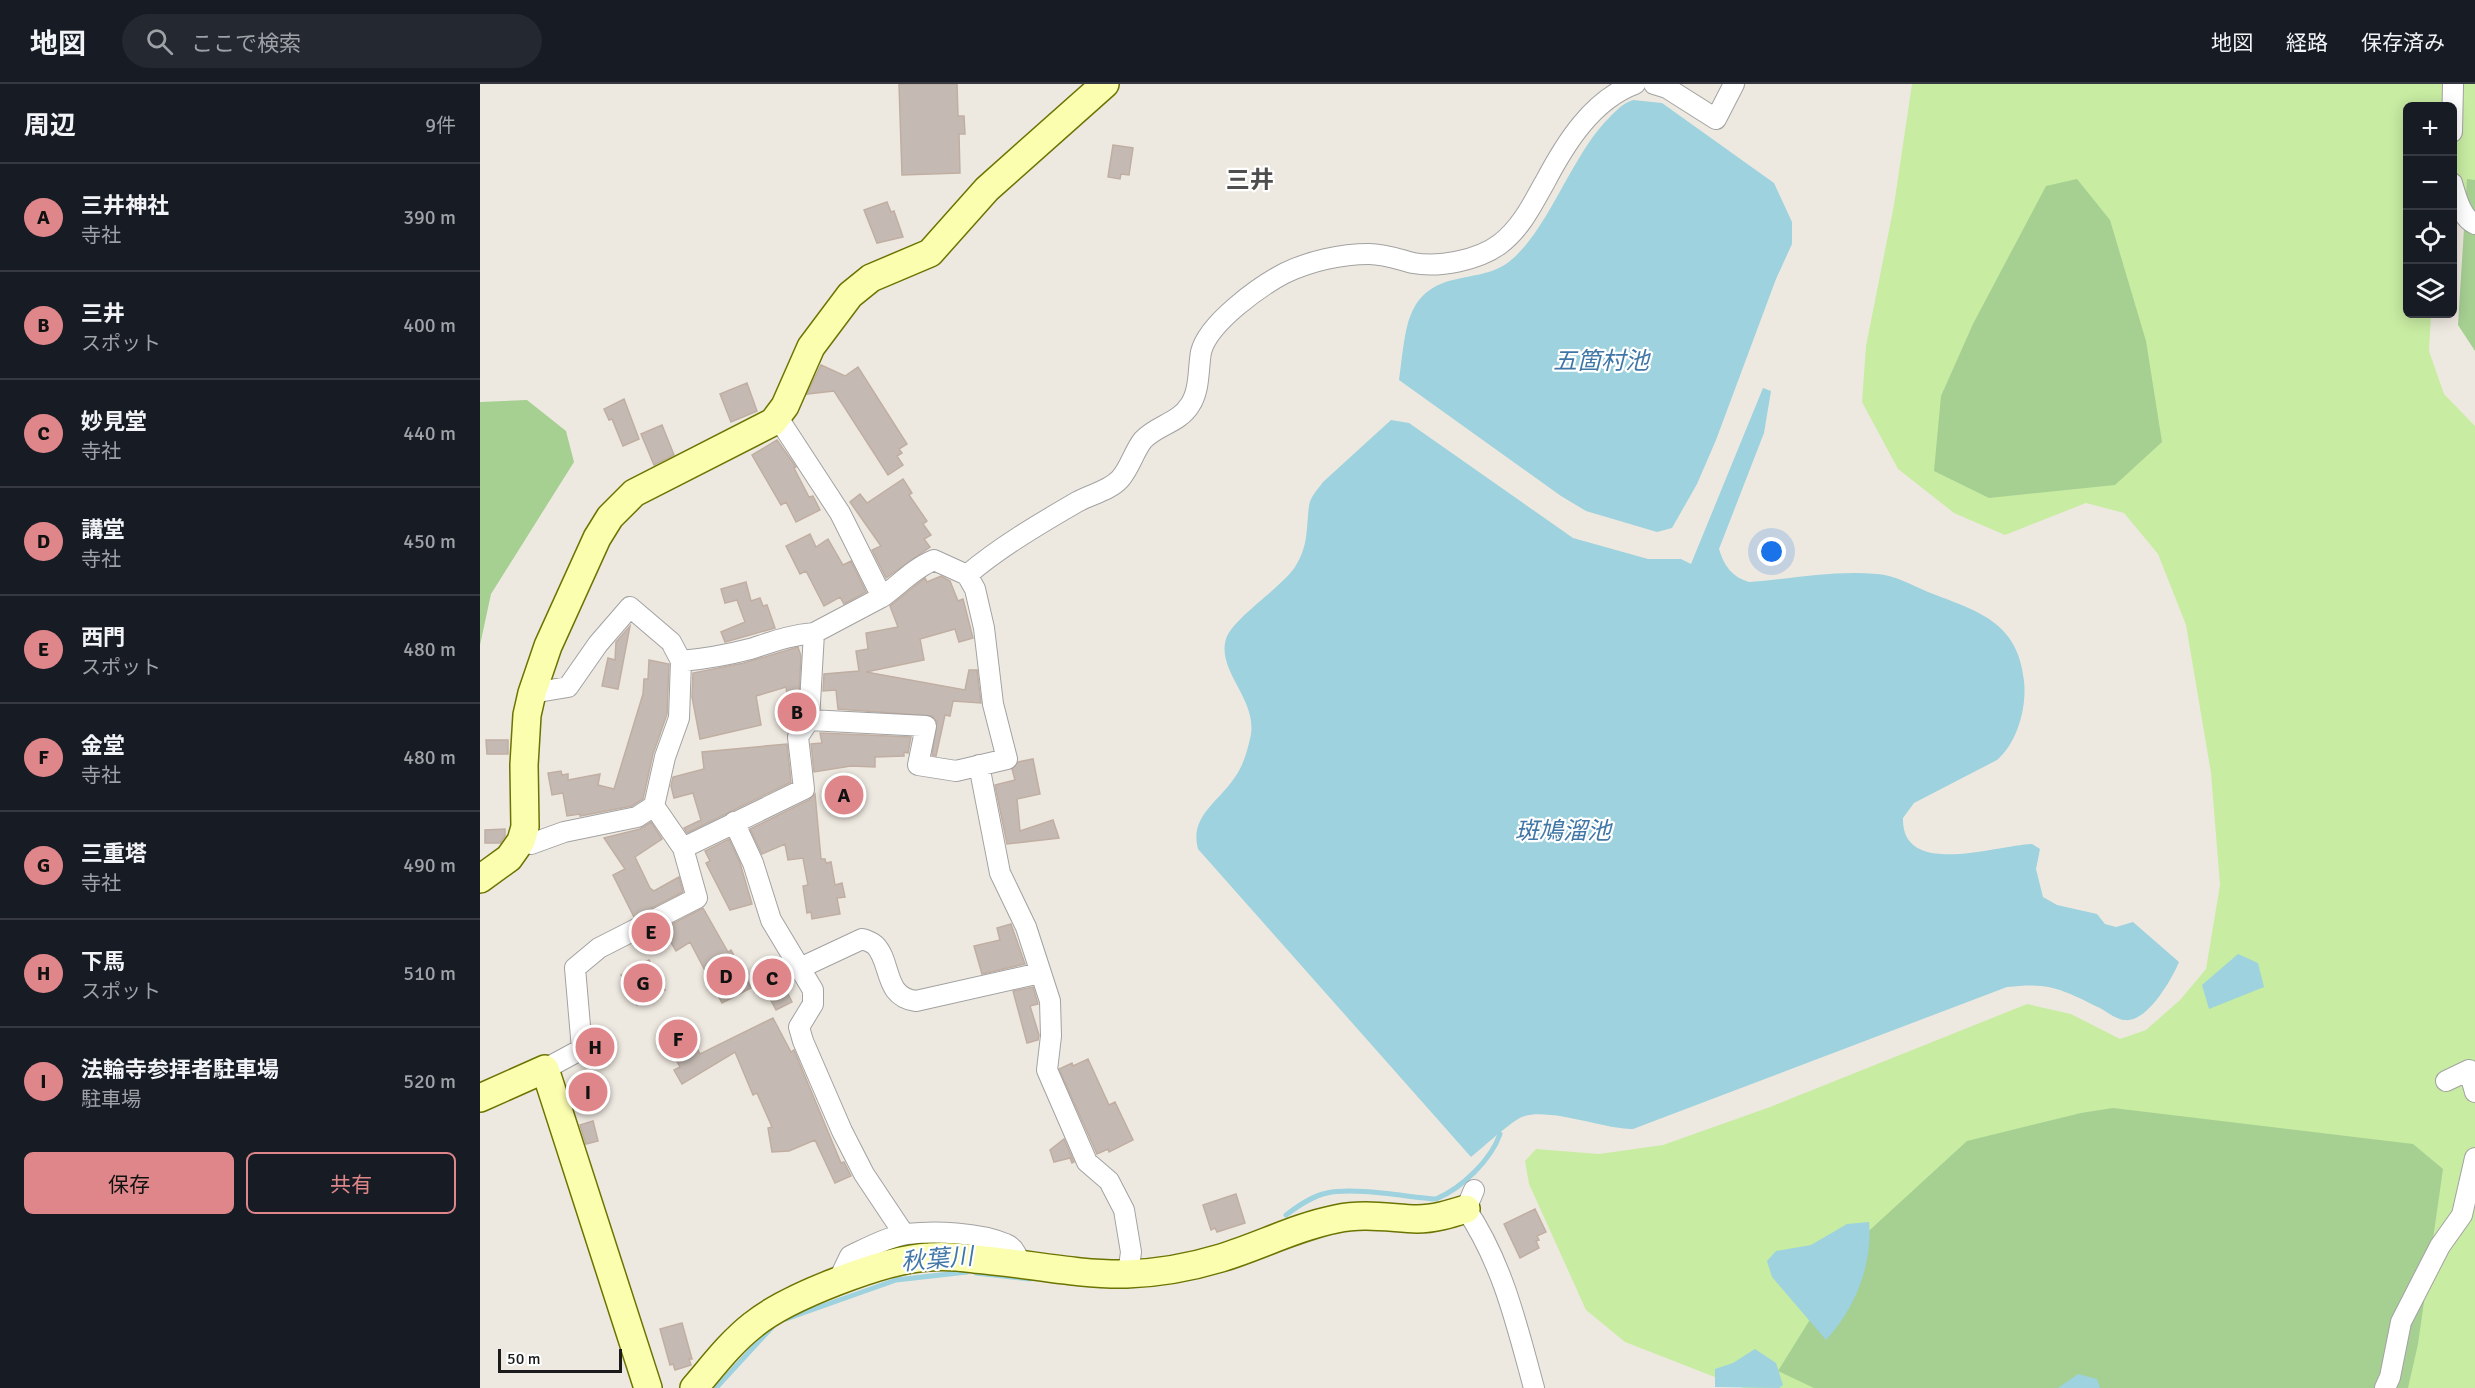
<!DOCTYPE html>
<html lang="ja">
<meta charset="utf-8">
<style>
body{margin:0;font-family:Signika,"Noto Sans JP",sans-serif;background:#242831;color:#f1f3f6}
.controls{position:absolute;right:18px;top:18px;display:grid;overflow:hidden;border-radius:9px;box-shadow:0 3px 15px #0003}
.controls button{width:54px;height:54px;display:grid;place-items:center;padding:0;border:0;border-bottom:2px solid #363941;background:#171b24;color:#f1f3f6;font:30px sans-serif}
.scale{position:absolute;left:18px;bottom:15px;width:124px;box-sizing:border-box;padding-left:6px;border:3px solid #1b1b1b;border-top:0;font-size:16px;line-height:21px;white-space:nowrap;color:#1b1b1b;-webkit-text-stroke:4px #fff;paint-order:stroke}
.you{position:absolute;left:1292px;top:468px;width:21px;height:21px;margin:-15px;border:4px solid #fff;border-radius:50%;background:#1a73e8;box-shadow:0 0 0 9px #1a73e833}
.badge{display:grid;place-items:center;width:39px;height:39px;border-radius:50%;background:#de868a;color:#111;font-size:20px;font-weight:700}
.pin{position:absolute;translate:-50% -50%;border:3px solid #fff;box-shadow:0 2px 6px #0006}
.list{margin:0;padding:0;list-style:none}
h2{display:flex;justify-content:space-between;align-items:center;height:78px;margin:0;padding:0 24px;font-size:26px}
h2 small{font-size:20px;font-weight:400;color:#9ea1a6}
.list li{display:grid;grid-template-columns:39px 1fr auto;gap:18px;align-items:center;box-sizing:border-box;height:108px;padding:0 24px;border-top:2px solid #363941}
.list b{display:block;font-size:22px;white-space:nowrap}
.list p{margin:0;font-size:20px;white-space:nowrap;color:#9ea1a6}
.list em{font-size:20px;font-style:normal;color:#9ea1a6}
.actions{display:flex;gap:12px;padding:18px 24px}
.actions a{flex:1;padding:14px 0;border:2px solid #de868a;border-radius:9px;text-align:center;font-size:21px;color:#de868a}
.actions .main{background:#de868a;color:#111}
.icon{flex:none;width:33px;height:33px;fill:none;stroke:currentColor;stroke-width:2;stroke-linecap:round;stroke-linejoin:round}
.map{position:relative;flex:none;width:1995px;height:1304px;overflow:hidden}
header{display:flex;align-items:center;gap:36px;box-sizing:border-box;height:84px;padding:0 30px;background:#171b24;border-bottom:2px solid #363941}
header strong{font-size:28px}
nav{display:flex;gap:33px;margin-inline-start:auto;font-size:21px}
.search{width:420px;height:54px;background:#242831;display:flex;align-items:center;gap:15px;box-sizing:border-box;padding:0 21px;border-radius:33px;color:#9ea1a6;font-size:22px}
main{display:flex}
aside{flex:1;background:#171b24}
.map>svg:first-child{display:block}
.grass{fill:#c8eca2}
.forest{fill:#a6cf92}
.water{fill:#9dd2de}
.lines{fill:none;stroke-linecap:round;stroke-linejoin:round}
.stream{stroke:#9dd2de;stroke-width:5}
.building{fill:#c5bab3;stroke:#c0aea2;stroke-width:1.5}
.street-casing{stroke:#a2a2a2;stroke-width:22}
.secondary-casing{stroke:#6b7400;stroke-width:30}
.street{stroke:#fff;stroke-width:20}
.secondary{stroke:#fbfdaf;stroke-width:27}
.labels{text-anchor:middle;stroke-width:4.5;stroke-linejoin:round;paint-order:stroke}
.neighbourhood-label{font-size:24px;font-weight:bold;fill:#4e4e4e;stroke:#fff}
.water-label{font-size:24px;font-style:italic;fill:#4177a7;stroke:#fff}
</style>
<header>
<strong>地図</strong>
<div class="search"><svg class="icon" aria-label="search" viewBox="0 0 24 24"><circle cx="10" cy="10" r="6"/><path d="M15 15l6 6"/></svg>ここで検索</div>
<nav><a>地図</a><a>経路</a><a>保存済み</a></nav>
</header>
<main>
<aside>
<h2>周辺<small>9件</small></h2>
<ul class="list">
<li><span class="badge">A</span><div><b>三井神社</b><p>寺社</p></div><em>390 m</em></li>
<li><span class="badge">B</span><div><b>三井</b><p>スポット</p></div><em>400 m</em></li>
<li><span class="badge">C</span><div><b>妙見堂</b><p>寺社</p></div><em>440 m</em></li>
<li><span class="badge">D</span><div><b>講堂</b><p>寺社</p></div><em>450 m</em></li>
<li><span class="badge">E</span><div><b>西門</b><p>スポット</p></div><em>480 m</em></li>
<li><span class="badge">F</span><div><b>金堂</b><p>寺社</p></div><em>480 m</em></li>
<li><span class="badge">G</span><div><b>三重塔</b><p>寺社</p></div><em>490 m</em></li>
<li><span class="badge">H</span><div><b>下馬</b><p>スポット</p></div><em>510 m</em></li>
<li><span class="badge">I</span><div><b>法輪寺参拝者駐車場</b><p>駐車場</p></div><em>520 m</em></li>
</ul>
<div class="actions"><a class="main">保存</a><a>共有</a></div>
</aside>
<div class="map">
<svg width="1995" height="1304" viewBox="0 0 1995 1304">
<rect width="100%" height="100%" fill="#eee9e0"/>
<path class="grass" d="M1432,0H1995V129H1973L1972,22H1928V230H1951L1949,267L1964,310L1995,342V1304H1263L1145,1258L1106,1226L1049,1100L1045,1077L1056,1065L1119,1070L1183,1061L1290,1023L1547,920L1591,930L1640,955L1666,946L1700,916L1726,885L1740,801L1731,689L1706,541L1678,470L1644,429L1606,419L1525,451L1474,429L1418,385L1382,318L1386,262L1414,121Z"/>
<path class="forest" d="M1597,95L1630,136L1666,257L1682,358L1635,401L1509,414L1454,387L1461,312L1493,240L1566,102Z
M1987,95L1995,96V267L1978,241Z
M47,316L86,347L94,378L11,510L0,561V318Z
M1633,1024L1933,1060L1963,1085L1938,1260L1928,1304H1334L1298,1287L1380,1155L1487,1057L1601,1029Z"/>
<path class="water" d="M1153,16L1182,19L1294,99L1312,138V160L1296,195L1236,356L1217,400L1192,444L1177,448L1106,427L1081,412L919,296C922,277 924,244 932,228C952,185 996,200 1026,180C1065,153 1089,77 1125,38C1134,29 1141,20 1153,16Z
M1283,304L1291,307L1284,349L1239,465C1244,482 1252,493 1269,498C1311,495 1355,486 1397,490C1414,491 1432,501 1448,508C1497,527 1538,537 1544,597C1547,624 1537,659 1517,676L1434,719L1423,734C1421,795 1517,761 1552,760L1560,765L1556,785L1563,813L1577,821L1617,830L1625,840L1636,843L1653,838L1699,878C1692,895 1667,939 1645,936C1637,936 1627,928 1620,924C1581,905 1570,898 1527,903L1153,1045C1124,1046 1063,1020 1038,1035C1021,1046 1006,1061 991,1073L718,765C709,732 739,718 755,693C763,682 767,668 770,655C780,617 736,588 746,555C753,534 800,505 815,483C829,461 826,444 829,422C830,413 838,405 843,398L911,336L929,339L1093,454L1168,475H1201L1211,480Z
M1758,870L1778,879L1784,903L1729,925L1722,901Z
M1389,1138C1393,1180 1375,1225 1346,1256L1292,1193L1287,1177L1296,1167L1331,1161L1367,1140Z
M1275,1265L1296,1279L1303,1301L1299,1304L1235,1303V1285L1253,1279Z
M1598,1290L1617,1295L1620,1304H1578Z"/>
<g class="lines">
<path class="stream" d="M806,1131C818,1122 832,1112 847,1109C875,1103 927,1113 956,1115C982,1104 1011,1076 1020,1050
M496,1189L550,1195
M306,1235L416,1196L487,1188
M236,1304L295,1240"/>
</g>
<path class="building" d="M419,0H477L478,32H484L485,50H479L480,89L422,91Z
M633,61L653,64L649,91L641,90L640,95L628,93Z
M407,118L411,128L414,127L423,153L397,159L384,126Z
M341,281L365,292L378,283L427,360L419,365L422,369L417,372L423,381L408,391L354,307L327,310Z
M267,299L277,327L251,338L240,310Z
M144,315L159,355L143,362L132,335L129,336L124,325Z
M182,341L194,371L174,381L161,350Z
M297,356L316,383L314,384L329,413L333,412L340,426L316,438L306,418L301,421L272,371Z
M423,395L432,409L429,411L447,437L443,440L451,451L444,455L450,463L406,494L392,466L401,462L370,418L380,410L387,419Z
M330,450L336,463L348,455L363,481L371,477L386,508L364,520L360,513L344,522L326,487L320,490L306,462Z
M461,492L470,497L478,517L483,515L493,554L479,558L475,545L440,555L444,576L386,588L485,606L489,586H497L501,619L473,617L470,632L465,631L456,672L452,671L457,638L452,632L358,625L356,606L343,607L344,590L379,587L376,567L388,565L386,549L418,543L410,522L445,494L447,498Z
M266,498L271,517L280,514L283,522L287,521L295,544L245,558L241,548L265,538L257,516L245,519L241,505Z
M150,542L138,605L122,602L128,574L135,576L136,558Z
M318,563L321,572L319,609L307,610L306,603L276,612L281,641L220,655L212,613L213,589L264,579Z
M169,576L189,580L187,630L173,670L163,715L152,722L100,732V730L87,732L83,709L72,711L68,689L81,687L82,691L88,690V696L120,690L118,701L134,705L163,610L164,595H168Z
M340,649L431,653L428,669L424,668V672L395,673V683L371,682L334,688L331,660L342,659Z
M6,656H28V670H7Z
M307,660L311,698L207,749L204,744L221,736L213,709L194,714L191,702L193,693L224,685L222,668Z
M553,675L560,710L537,715L540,747L573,736L579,754L527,760L515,701L535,696L532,685L538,678Z
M335,710L341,775H345L346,779L351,778L355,801L362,799L365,813L357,814L360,830L332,835L331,828L327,829L323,802L328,801L323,774L308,776L305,760L282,770L270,745L329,716Z
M171,738L182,755L155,773L170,804L174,807L199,793L203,808L154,833L133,791L145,785L124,754L160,745Z
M25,745V752L20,759H5V746Z
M249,755L260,779L272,820L250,826L226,779L230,777L225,767Z
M223,824L248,868L251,866L271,904L242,919L210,858L196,867L183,845L167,853Z
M531,840L545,880L502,890L494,862L520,856L517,844Z
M169,876L185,906L157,921L141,891Z
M299,876L312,900L305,904L312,918L296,926L286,907L282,909L272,890Z
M553,903L558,920L550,922L559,951L558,956L547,959L533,907Z
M293,934L311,968L314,966L361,1079L364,1078L371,1092L355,1099L335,1056L309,1067L292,1068L288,1044L292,1043L277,1009L273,1011L255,968L202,1000L194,986L200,983L181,948L202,937L220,970Z
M608,975L629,1021L635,1018L653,1056L629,1068L628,1065L617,1070L579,985L592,979L593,982Z
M113,1037L118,1057L106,1060L100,1041Z
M584,1055L594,1078L592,1079L590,1074L574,1078L570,1066Z
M756,1110L765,1139L737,1148L735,1144L731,1146L723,1121Z
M1055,1125L1066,1148L1057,1152L1059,1156L1056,1157L1059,1164L1040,1174L1024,1140Z
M202,1239L212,1275H209L211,1281L195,1286L193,1280L190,1281L180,1245Z"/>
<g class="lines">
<g class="street-casing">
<path id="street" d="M1174,0L1187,4L1236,35L1254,0
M1972,48L1973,0
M1972,99C1976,112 1981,134 1995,140
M487,491C520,463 559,440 597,418C611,410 629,407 640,395C650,384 654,367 663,356C677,341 699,339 710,321C720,306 718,285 721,268C728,239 780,202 805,189C830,177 861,170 889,170C904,170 918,175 933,179C959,184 999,176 1020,160C1041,144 1052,121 1065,98C1085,60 1112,16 1155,0
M201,577C224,575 247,571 270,565C292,558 310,551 334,549
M329,636L446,642L438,681L476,687L527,675L513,620L504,544L495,505L487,491L454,476C434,484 419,501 402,513
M499,681L520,789L546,843L570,917L571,952L567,986L607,1078L629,1097L644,1126L651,1168L648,1190
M174,722L203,764
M254,738L273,779L291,836L333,906V920L319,943L323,957L362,1047L384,1090L424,1150
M41,757L51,760L84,748L157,733L174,722L185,673L199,634L201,577L191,558L150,523L118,560L88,603L52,609
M320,884L382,855C386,856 393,859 395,861C412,878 403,913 436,917L560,889
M65,985L102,965L95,884L119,864L217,814L203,764L324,705L318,653L329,636L334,549L402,513L360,429L298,334
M1966,997L1989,986L1995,1008
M994,1106L986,1125C1023,1180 1037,1242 1054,1304
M357,1199L370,1172C387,1164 407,1153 426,1150C455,1147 498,1148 526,1160C534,1163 539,1174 540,1182
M1905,1304L1910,1293L1921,1238L1960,1162L1982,1131L1995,1074"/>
</g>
<g class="secondary-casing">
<path id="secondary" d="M0,795L29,774L41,757L45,743L44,681L47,631L52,609L68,562L117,454L130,433L154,409L293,338L305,322L331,263L370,211L391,194L450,169L507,105L625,0
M0,1014L65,985L168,1304
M214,1304C233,1282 250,1259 273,1241C307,1213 405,1175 449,1173C463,1172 480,1173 494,1175C546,1179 595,1191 647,1190C678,1189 711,1183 741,1174C780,1162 816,1143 856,1135C883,1129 910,1134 937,1135C954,1135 970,1130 986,1125"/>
</g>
<use href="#street" class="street"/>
<use href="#secondary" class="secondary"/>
</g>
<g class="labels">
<g class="neighbourhood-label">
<text x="770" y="104">三井</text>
</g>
<g class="water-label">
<text x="1121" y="285">五箇村池</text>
<text x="1083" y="755">斑鳩溜池</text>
<text transform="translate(457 1175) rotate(-5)" y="8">秋葉川</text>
</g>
</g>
</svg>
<div class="controls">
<button>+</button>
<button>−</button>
<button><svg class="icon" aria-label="locate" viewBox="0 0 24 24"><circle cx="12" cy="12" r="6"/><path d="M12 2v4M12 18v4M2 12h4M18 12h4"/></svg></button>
<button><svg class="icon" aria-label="layers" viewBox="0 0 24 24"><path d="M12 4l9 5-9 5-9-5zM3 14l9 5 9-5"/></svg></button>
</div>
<div class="scale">50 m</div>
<div class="you"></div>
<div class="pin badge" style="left:364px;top:711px">A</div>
<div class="pin badge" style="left:317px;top:628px">B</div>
<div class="pin badge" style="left:292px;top:894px">C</div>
<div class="pin badge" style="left:246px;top:892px">D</div>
<div class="pin badge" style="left:171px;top:848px">E</div>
<div class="pin badge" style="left:198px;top:955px">F</div>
<div class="pin badge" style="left:163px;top:899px">G</div>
<div class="pin badge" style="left:115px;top:963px">H</div>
<div class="pin badge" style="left:108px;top:1008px">I</div>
</div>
</main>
